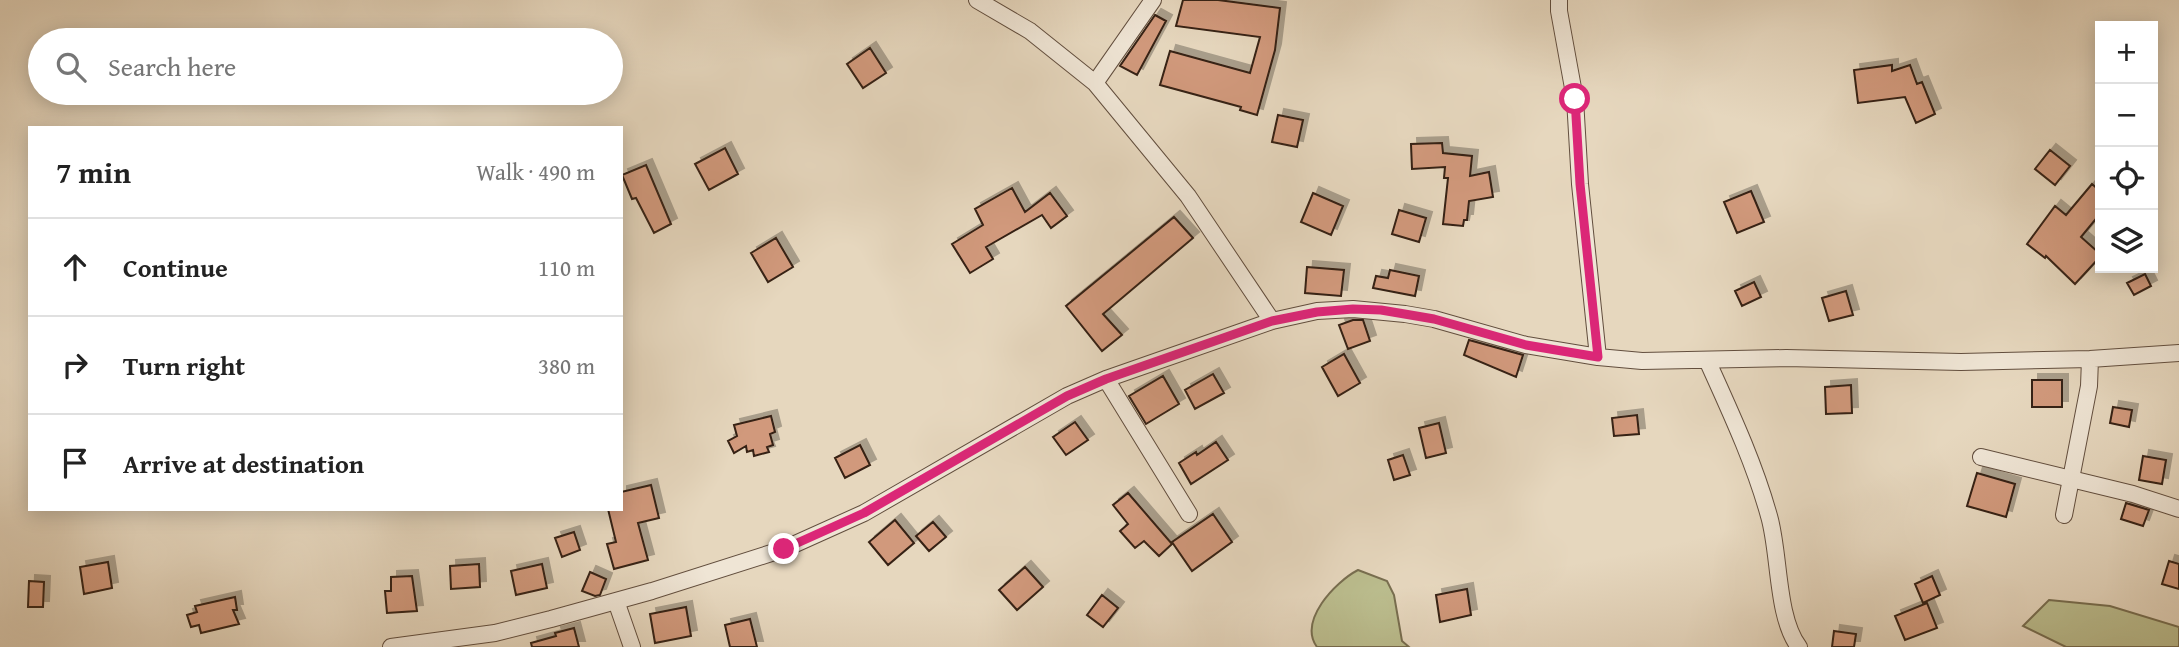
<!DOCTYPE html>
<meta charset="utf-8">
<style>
body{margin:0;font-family:"Gentium Book Plus",serif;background:#f2f2f2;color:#222}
.controls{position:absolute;right:21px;top:21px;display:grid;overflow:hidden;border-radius:0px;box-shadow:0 4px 18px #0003}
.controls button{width:63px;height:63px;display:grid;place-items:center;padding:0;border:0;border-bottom:2px solid #e0e0e0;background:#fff;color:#222;font:35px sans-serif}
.stop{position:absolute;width:21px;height:21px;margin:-16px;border:5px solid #db2777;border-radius:50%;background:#fff}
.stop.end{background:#db2777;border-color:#fff;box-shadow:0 2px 7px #0008}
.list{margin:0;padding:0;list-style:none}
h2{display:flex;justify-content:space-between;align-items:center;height:91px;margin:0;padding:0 28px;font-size:30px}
h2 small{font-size:23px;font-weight:400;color:#767676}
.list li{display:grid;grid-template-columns:46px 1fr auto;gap:21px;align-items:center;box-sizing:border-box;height:98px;padding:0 28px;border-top:2px solid #e0e0e0}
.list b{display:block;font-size:26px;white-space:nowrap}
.list em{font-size:23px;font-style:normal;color:#767676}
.icon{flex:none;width:38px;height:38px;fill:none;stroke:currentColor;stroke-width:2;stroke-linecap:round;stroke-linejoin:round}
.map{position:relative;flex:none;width:2179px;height:647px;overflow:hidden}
.search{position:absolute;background:#fff;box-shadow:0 4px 18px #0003;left:28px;top:28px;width:595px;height:77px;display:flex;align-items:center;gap:18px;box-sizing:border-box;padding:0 24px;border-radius:38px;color:#767676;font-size:26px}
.panel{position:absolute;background:#fff;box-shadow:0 4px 18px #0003;left:28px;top:126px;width:595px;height:385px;border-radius:0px}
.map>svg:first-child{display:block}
.green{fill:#bbbd8e;stroke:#786e50;stroke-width:2}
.building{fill:#d1997b;stroke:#362013;stroke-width:2;filter:url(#shadow)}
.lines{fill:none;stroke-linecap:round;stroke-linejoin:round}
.minor-casing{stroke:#624e3e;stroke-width:18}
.minor{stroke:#efe5d5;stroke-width:16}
.route{stroke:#db2777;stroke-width:9}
</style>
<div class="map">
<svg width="2179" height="647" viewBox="0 0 2179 647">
<defs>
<filter id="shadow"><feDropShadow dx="6" dy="-6" stdDeviation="0" flood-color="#0004"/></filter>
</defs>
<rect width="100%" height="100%" fill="#e6d7be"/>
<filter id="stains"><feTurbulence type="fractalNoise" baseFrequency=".00286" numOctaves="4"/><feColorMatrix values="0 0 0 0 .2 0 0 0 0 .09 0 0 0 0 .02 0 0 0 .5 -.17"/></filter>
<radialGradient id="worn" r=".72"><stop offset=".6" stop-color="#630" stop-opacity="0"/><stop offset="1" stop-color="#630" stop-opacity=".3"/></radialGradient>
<path class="green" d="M1358,570L1387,581L1394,595L1402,641L1409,647H1317C1298,621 1335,582 1358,570Z
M2049,600L2110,606L2179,627V647H2066L2023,626Z"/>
<path class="building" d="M1183,0H1218L1280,8L1275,50L1257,115L1240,110L1241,107L1160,85L1170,51L1250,73L1260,37L1176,26Z
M1155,15L1166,21L1137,75L1120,66Z
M870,48L886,73L863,88L847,64Z
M1892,65V71L1910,65L1917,84L1922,82L1935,114L1916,123L1905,97L1858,103L1854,70Z
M1278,115L1303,120L1297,147L1272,142Z
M1442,143L1443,153L1472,156L1470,176L1489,172L1493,197L1469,201L1467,220H1464L1463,226L1443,224L1448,178H1444L1445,167L1412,169L1411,144Z
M725,148L738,174L709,190L695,164Z
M2050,150L2070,166L2055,185L2035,169Z
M646,165L671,224L654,233L636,198L632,199L622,175Z
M2092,184L2100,191V214L2081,237L2099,253V258L2075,284L2046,256L2045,258L2027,244L2055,206L2066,215Z
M1012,188L1025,212L1050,193L1067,216L1051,228L1042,215L986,247L993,259L970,273L952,244L983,225L975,209Z
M1751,191L1764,222L1737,233L1724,202Z
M1313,193L1343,206L1331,235L1301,222Z
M1399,210L1426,218L1419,242L1392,234Z
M1174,217L1193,238L1103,314L1122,335L1102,351L1066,306Z
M776,238L793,267L768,282L751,253Z
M1307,267L1344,270L1341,296L1305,293Z
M1390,270L1419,276L1415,296L1373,288L1376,276L1388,278Z
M2145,274L2151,286L2134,295L2127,283Z
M1754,282L1761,297L1742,306L1735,291Z
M1846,291L1853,315L1829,321L1822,298Z
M1353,320H1363L1370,341L1348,349L1339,325Z
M1469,340L1523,355L1516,377L1464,355Z
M1344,354L1360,383L1338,396L1322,367Z
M1213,374L1224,393L1195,409L1185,390Z
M1163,376L1179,404L1146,424L1129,396Z
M2032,380H2062V407H2032Z
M1851,385L1852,413L1826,414L1825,387Z
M2113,407L2132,410L2129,427L2110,423Z
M1637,415L1639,434L1614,436L1612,418Z
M771,416L775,432L770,434L773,445L767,447L769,452L754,456L753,450L747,452L746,446L734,453L728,441L737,436L734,425Z
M1075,422L1088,440L1066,455L1053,437Z
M1439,423L1446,453L1426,458L1419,428Z
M1216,442L1228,460L1191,484L1179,463L1196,452L1197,455Z
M860,445L870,465L845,478L835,458Z
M1403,455L1410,475L1394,480L1388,460Z
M2143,456L2166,460L2162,484L2139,480Z
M1977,473L2015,484L2006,517L1967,506Z
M651,485L659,518L638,523L648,560L614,569L607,544L616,542L608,509H621V492Z
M1128,493L1172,544L1159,556L1144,541L1135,548L1120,531L1128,524L1113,505Z
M2126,503L2149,510L2143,526L2121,519Z
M1213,514L1232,542L1192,571L1172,542Z
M895,520L914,543L888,565L869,542Z
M933,522L946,537L929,551L916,536Z
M574,532L580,550L562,557L555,538Z
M2169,561L2179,564V589L2162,584Z
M108,562L112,588L84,594L80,567Z
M479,564L480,587L451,589L450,566Z
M542,564L547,588L516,595L511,571Z
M1025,567L1043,587L1017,610L999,590Z
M590,572L606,579L600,595L595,596L582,591Z
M412,576L417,611L387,613L385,591H391V577Z
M1932,576L1940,595L1923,603L1915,584Z
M29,581L44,582L43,607H28Z
M1467,589L1471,615L1440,622L1436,595Z
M1102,595L1118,608L1103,627L1087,615Z
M235,597L237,610H233L239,624L201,633L199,625L191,627L187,615L197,612L195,606Z
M1927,603L1937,628L1905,640L1895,616Z
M686,607L691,636L655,643L650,614Z
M750,619L757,647H730L725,625Z
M574,628L579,647H532L531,643L556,636L555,633Z
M1834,631L1856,634L1854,647H1832Z"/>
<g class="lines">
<g class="minor-casing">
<path id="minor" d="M977,0L1030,31L1095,83L1188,196L1272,321
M1559,0V11L1575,99L1580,184L1598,357
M1095,83L1153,0
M1707,360C1730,411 1754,462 1769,516C1780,553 1776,617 1799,647
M1106,379L1189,514
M1981,457L2133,494L2179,509
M2064,515L2089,386L2090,359
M616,601L632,647
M391,647L495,633L551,619L652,591L784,549L864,513L1067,396L1106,379L1272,321L1317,311L1353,309L1405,314L1434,319L1526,345L1598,357L1642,361L1786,358L1961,362L2090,359L2179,353"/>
</g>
<use href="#minor" class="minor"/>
</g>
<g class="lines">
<path class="route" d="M784,549L864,513L1067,396L1106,379L1272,321L1317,312L1353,309L1381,310L1434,319L1526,345L1598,357L1580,184L1575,99"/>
</g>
<rect width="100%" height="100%" filter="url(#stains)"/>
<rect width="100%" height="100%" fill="url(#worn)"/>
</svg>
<div class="controls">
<button>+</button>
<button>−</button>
<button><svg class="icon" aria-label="locate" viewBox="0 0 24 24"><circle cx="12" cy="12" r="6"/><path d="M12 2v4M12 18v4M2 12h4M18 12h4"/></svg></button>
<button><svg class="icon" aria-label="layers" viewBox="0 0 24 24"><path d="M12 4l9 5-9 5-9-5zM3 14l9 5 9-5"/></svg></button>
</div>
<div class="stop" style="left:1575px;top:99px"></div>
<div class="stop end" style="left:784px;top:549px"></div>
<div class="search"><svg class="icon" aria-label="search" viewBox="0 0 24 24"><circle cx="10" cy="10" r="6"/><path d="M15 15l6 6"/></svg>Search here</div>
<section class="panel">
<h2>7 min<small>Walk · 490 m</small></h2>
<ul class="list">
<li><svg class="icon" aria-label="ahead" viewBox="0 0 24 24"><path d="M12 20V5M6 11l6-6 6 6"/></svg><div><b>Continue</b></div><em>110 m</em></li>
<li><svg class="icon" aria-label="right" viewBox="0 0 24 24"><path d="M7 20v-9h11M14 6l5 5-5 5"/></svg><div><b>Turn right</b></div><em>380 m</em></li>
<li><svg class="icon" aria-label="arrive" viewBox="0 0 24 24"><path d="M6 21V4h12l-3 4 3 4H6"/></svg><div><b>Arrive at destination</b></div></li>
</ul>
</section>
</div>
